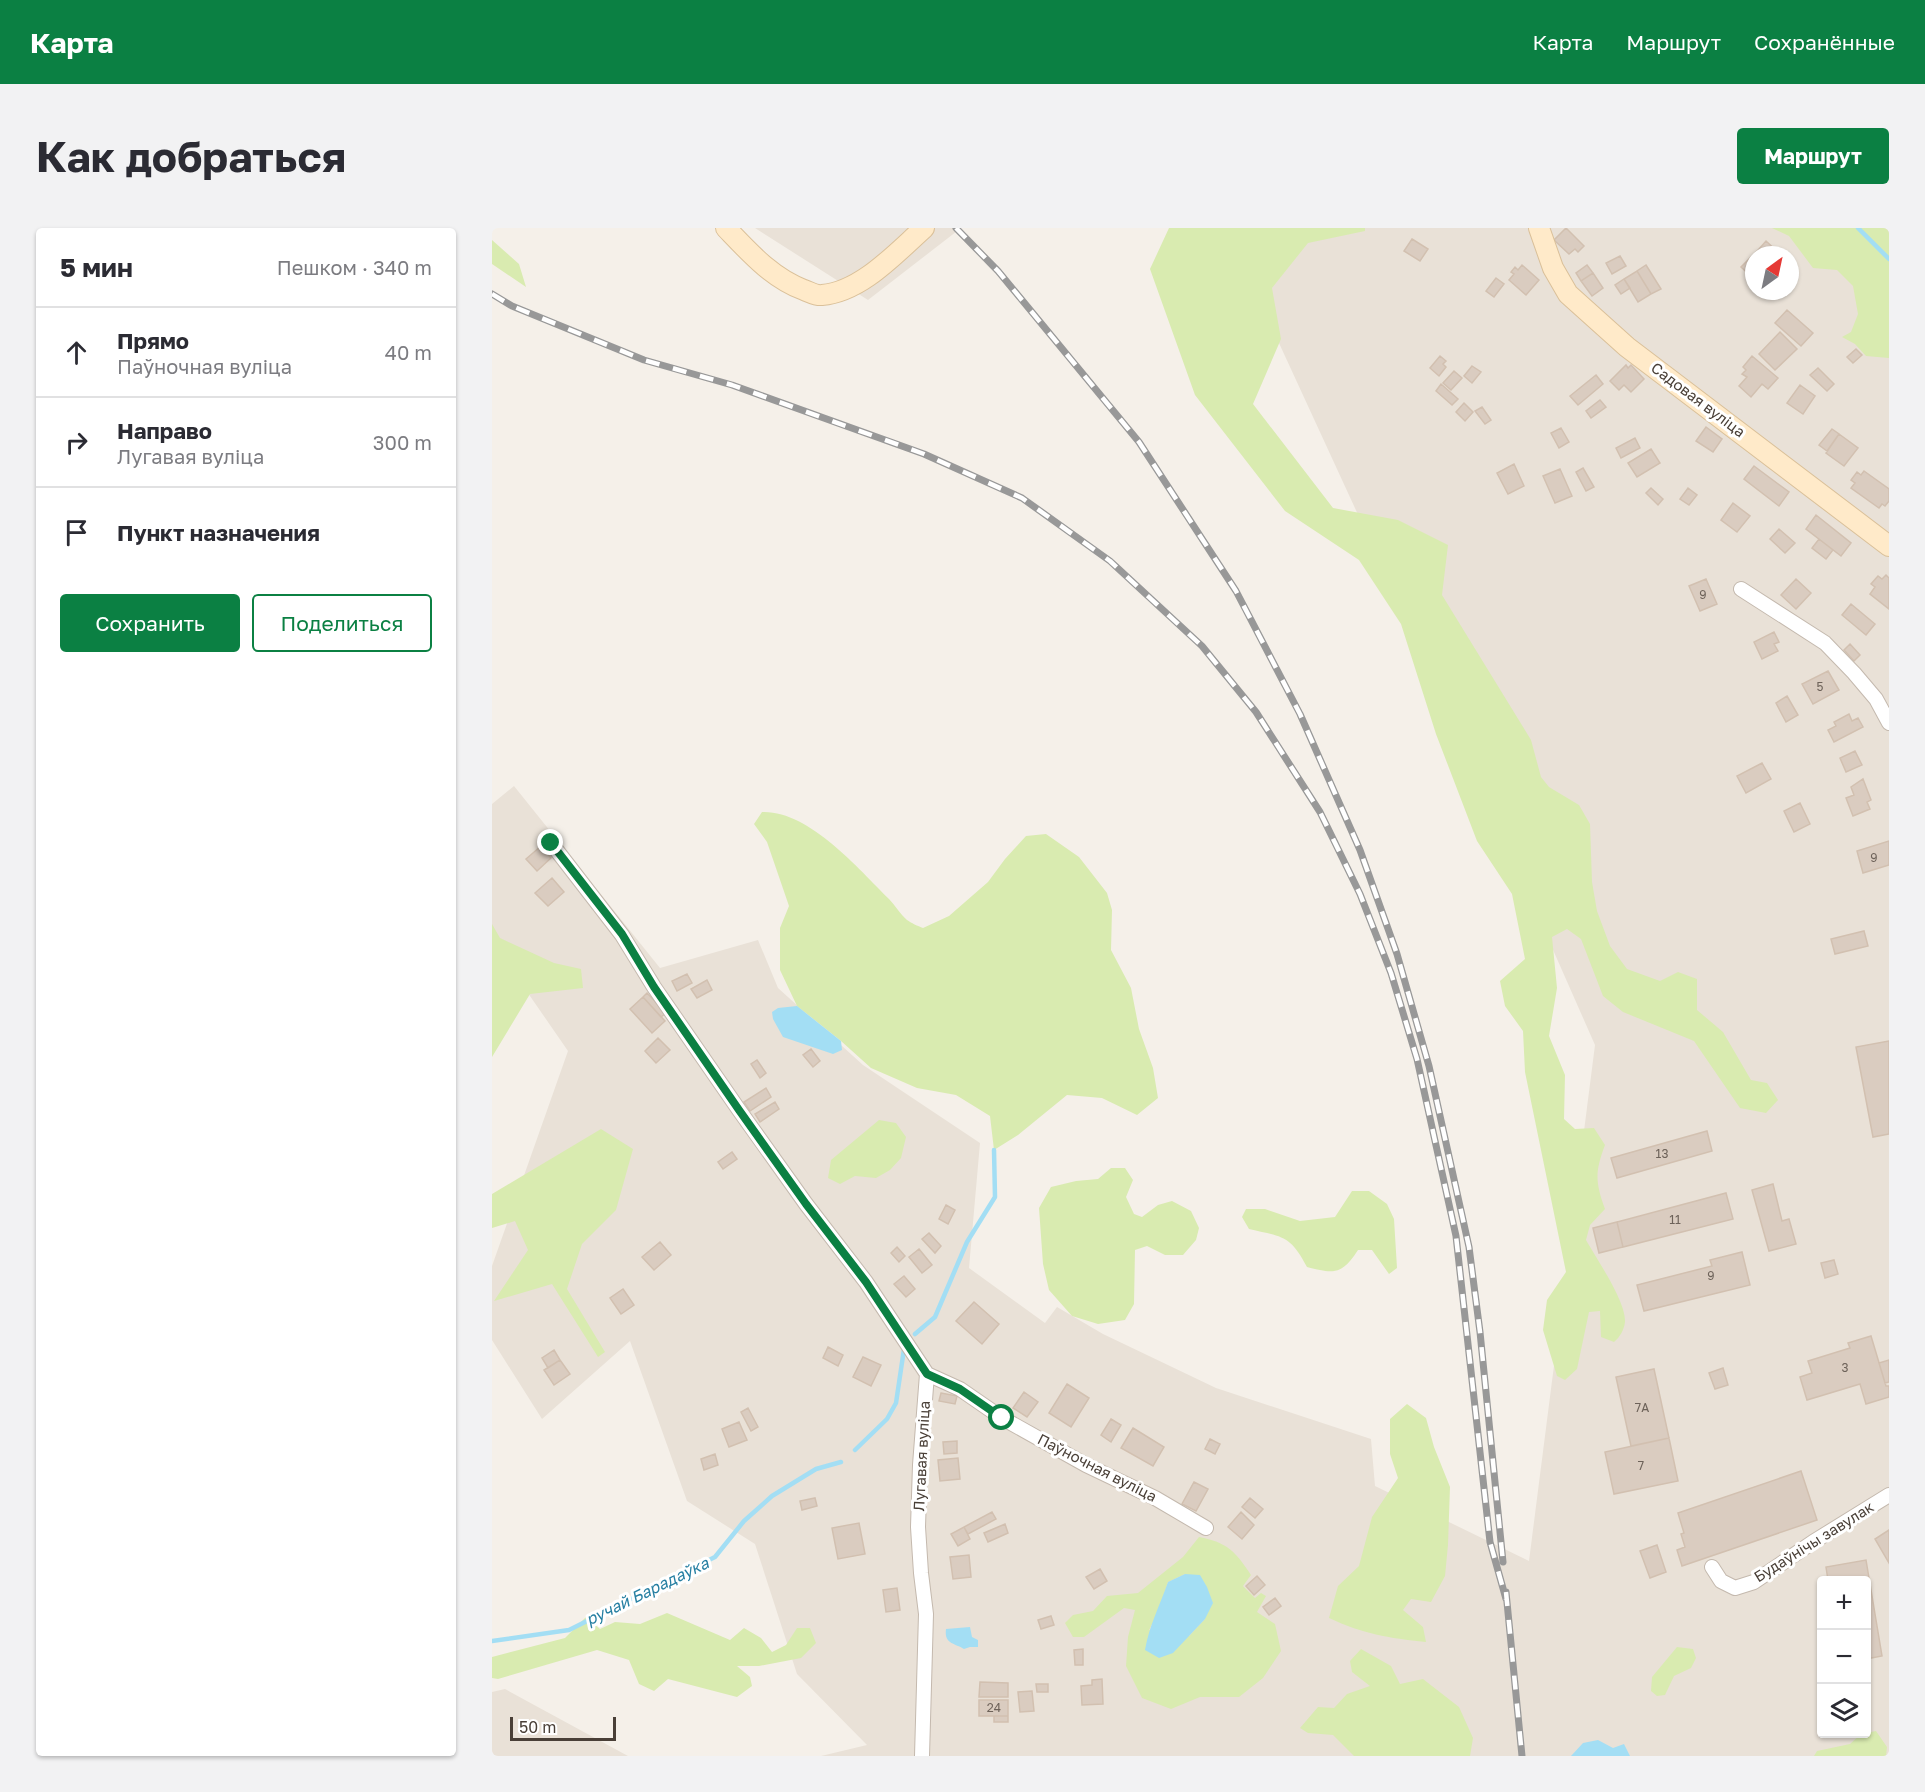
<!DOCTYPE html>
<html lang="ru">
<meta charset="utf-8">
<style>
body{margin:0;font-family:"Golos Text",sans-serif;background:#f2f2f3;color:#2b2b33}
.controls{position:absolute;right:18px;bottom:18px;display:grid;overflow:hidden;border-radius:6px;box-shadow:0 2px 4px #0004}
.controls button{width:54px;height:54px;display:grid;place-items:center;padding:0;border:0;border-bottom:2px solid #e1e1e2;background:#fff;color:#2b2b33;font:30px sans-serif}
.compass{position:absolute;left:1253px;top:18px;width:54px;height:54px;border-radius:50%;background:#fff;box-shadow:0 2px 4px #0004;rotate:33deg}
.scale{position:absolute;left:18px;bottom:15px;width:106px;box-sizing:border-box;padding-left:6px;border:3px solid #493f37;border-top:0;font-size:16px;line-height:21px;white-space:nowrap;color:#493f37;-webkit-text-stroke:4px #fff;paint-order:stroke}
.stop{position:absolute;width:18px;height:18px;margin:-14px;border:4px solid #0b8043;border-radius:50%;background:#fff}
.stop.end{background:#0b8043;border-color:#fff;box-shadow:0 2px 6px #0008}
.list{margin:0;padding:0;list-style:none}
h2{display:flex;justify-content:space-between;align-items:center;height:78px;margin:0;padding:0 24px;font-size:26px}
h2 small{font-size:20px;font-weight:400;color:#7c7c81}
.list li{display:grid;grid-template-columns:39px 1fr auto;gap:18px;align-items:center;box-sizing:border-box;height:90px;padding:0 24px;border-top:2px solid #e1e1e2}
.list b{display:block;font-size:22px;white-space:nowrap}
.list p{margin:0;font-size:20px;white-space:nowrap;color:#7c7c81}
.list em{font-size:20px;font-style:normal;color:#7c7c81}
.actions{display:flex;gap:12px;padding:18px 24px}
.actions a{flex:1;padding:14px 0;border:2px solid #0b8043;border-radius:6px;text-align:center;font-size:21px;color:#0b8043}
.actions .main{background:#0b8043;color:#fff}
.icon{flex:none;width:33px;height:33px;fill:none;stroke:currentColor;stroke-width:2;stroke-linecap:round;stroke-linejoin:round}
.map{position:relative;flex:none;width:1397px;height:1528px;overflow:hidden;border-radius:6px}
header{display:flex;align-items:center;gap:36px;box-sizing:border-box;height:84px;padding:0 30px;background:#0b8043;color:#fff}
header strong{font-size:28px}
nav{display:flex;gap:33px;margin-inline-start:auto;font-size:21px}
.intro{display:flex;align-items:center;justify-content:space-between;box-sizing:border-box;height:144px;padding:0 36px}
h1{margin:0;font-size:42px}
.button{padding:15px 27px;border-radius:6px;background:#0b8043;color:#fff;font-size:21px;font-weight:700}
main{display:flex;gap:36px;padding:0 36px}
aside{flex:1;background:#fff;border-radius:6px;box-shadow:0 2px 4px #0004}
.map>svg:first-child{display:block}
.residential{fill:#e9e1d7;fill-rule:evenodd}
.green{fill:#d9ebb0;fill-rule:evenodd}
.water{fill:#a3def4}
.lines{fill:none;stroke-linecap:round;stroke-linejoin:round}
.stream{stroke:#a3def4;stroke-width:4.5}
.building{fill:#daccc0;stroke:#d2c0b0;stroke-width:1.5}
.street-casing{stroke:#c4b9ae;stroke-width:16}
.secondary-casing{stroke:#dac099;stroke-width:22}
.street{stroke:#fff;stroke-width:14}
.secondary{stroke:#ffeac9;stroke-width:20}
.rail-casing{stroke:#989898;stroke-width:7}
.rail{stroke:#fff;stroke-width:4.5;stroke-dasharray:14;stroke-linecap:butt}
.route{stroke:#0b8043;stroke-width:8}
.labels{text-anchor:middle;stroke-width:6;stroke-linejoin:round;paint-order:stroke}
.number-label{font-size:12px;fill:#6d6259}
.street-label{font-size:15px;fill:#493f37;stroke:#fff}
.water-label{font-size:16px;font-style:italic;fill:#267fa2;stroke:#fff}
</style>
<header>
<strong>Карта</strong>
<nav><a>Карта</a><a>Маршрут</a><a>Сохранённые</a></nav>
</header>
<div class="intro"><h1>Как добраться</h1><a class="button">Маршрут</a></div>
<main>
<aside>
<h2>5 мин<small>Пешком · 340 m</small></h2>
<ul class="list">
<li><svg class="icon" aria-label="ahead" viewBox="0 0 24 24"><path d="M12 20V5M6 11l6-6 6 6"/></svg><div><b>Прямо</b><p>Паўночная вуліца</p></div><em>40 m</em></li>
<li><svg class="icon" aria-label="right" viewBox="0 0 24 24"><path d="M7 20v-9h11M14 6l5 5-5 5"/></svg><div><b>Направо</b><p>Лугавая вуліца</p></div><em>300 m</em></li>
<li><svg class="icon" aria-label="arrive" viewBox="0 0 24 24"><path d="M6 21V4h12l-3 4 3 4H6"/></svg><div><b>Пункт назначения</b></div></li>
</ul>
<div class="actions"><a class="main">Сохранить</a><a>Поделиться</a></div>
</aside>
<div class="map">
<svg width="1397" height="1528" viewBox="0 0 1397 1528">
<rect width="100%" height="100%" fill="#f5f0e9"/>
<path class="residential" d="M263,0H469L376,72Z
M734,0H1397V1528H329L375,1517L305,1446L263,1316L195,1273L138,1113L50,1191L0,1112V1038L76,823L0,713V576L22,558L168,740L266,712L286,760L371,837L488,915L477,1040L553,1095L565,1079L611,1106L724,1160L879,1211L883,1258L1037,1333L1103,817L938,443ZM1262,27H1298V63H1262ZM1330,1352H1374V1506H1330Z
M13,1461L136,1528H0V1464Z"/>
<path class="green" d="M677,0H873V3L816,15L780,60L789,111L761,176L841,280L906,292L956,317L950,367L1039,512L1049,549L1057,559L1087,577L1098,596L1100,654L1105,683L1118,718L1135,741L1168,753L1186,744L1205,751V782L1231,804L1259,852L1275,855L1286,872L1274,885L1248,880L1202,813L1131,784L1111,768L1089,711L1075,701L1060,709L1065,760L1057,808L1073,847L1072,891L1083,901L1102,900L1113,917C1103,944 1103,953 1113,981L1098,997L1094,1012C1104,1030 1134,1073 1133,1094C1132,1102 1128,1109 1122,1114L1109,1109L1108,1083L1097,1084L1085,1141L1073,1152L1065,1148L1051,1102L1055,1072L1074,1044L1033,844L1031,803L1013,778L1008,753L1033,731L1020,666L985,613L944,506L909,396L867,332L793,283L703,167L658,41Z
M1280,0H1397V130L1374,128L1363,116L1350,109L1359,104L1366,86L1361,58L1345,42L1321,40L1297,8Z
M0,12L27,36L34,59L0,36Z
M270,584C316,582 366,640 397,671C403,677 408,686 415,692C419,695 426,698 431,700L457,688L496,654L513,631L534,608L554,606L587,629L615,665L620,682L619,722L639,760L647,801L661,840L666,870L645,887L610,870L575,867L526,907L502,922L498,888L464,867L425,860L379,840L349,813L305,778L288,742V700L297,678L275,614L262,596Z
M0,696L8,710L62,735L89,741L91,760L38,766L0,829Z
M387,892L404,895L414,909L409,930L398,942L384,950L363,948L348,956L336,950L339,932Z
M109,901L141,921L124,982L90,1016L75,1061L113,1124L106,1129L60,1056L2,1073L36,1022L23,993L0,1000V966Z
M619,940H633L641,952L634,969L642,986L650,989L666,977L680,973L699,983L707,1000L704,1012L691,1027H673L655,1018L643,1022L642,1076L633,1092L606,1096L580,1088L557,1062L551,1036L547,980L559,959L584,953L606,951Z
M860,963H877L895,976L902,991L905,1040L897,1046L880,1022H866C850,1047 842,1046 815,1039C798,1007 791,1009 757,1001L750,989L754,981H773L808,993L843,989Z
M915,1176L934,1190L942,1219L958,1259L956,1317L953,1348L939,1374L919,1371L911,1382L931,1399L934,1414C896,1410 871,1406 837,1390L846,1358L867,1338L880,1289L906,1250L898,1226V1191Z
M707,1309C735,1314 744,1324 759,1347L751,1358L763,1370L769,1365L774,1368L765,1384L783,1396L789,1423L771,1450L747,1469H708L679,1481L650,1470L634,1438L636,1409L643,1382L632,1380L592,1409H581L573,1395L581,1387L601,1383L615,1368L646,1365L691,1329ZM693,1346L713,1391L697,1408L657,1402L665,1387L676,1354Z
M175,1385L238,1412L252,1400L269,1410L280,1424L294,1417L305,1400H318L324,1415L309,1430L267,1438H245L258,1449L260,1458L245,1469L176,1451L162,1463L147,1456L137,1432L105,1422L6,1451L0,1450V1429L73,1410L94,1389L108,1401L123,1394L148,1396Z
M1185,1419L1201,1421L1204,1430L1199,1440L1182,1448L1173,1467L1165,1468L1159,1463L1160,1449Z
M869,1421L899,1438L908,1456L931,1451L967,1479L981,1510L978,1528H862L841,1507L816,1505L808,1500L826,1479L842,1480L855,1466L878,1458L860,1444L858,1433Z
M1384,1503L1395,1519L1394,1528H1322L1325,1523L1358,1516L1369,1506Z"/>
<path class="water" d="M305,778L349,813L350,822L341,826L291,809L281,791L280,784L286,780Z
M693,1346L708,1347L715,1359L721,1375L713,1391L681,1425L667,1430L653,1422C657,1398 668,1377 676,1354Z
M478,1399L480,1409L486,1412V1419H478L472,1421C462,1415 452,1416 454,1401Z
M1106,1512L1121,1520L1132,1516L1138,1528H1079L1091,1515Z"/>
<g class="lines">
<path class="stream" d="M1366,0L1397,31
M423,1106L443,1089L475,1014L503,969L502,922
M363,1222L395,1191L404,1175L412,1121
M0,1413L77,1402L223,1329L252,1293L280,1268L324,1241L349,1234"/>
</g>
<path class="building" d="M1074,0L1092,18L1086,24L1083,21L1077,26L1062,12Z
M920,11L936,21L928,33L912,23Z
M1274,13L1289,27H1273L1267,21Z
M1267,21L1273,27H1262V51L1249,39Z
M1128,28L1134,38L1120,46L1114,35Z
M1030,37L1047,52L1034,67L1017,52L1022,46L1019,44L1023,39L1026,42Z
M1095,37L1101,45L1089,53L1084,45Z
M1154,37L1169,61L1159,66L1145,43Z
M1145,43L1159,66L1146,74L1132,51Z
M1101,45L1111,60L1100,68L1089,53Z
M1004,50L1012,56L1002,69L994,63Z
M1132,51L1138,60L1129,66L1123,57Z
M1295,82L1321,105L1309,118L1283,95Z
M1288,104L1305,121L1283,142L1267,126Z
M1364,121L1370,127L1361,135L1355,129Z
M948,128L954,133L951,136L954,139L947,148L938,140Z
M1260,128L1286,150L1276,161L1270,156L1259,169L1247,158L1255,149L1250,146L1254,142L1251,139Z
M1134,137L1136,140L1139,137L1152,151L1139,164L1132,157L1127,162L1118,153Z
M980,138L989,144L980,155L972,148Z
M1326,140L1342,156L1335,163L1318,147Z
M962,143L970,150L959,162L951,155Z
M1104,147L1111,156L1086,177L1078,168Z
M949,156L966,171L960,177L944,163Z
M1308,157L1323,168L1311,186L1295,175Z
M1108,172L1114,179L1099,190L1094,183Z
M972,175L981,184L973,193L964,184Z
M990,179L999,192L993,196L983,183Z
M1214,199L1230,211L1221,224L1204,213Z
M1069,200L1077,214L1067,220L1059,205Z
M1340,201L1347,206L1335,223L1327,217Z
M1347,206L1366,220L1352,238L1334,225Z
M1143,210L1148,220L1129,230L1124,220Z
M1159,221L1168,235L1145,249L1136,235Z
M1022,236L1032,258L1016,266L1005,245Z
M1262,238L1297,264L1287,278L1252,251Z
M1091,240L1102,259L1094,263L1084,244Z
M1068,241L1080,268L1063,275L1051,248Z
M1372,243L1397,261V273L1393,278L1390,276L1387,280L1359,260L1363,255L1359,252L1365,244L1369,247Z
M1159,260L1171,271L1166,277L1154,265Z
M1196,260L1205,267L1197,277L1188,271Z
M1241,275L1258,288L1245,304L1229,292Z
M1324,287L1359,315L1349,328L1314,301Z
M1287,301L1303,315L1293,325L1278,311Z
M1327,311L1341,322L1334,331L1320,320Z
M1394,347L1397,350V381L1378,366L1383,359L1379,356L1386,348L1390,351Z
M1214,351L1225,376L1208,383L1197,358Z
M1304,351L1319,365L1304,381L1289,367Z
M1359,376L1383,396L1374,407L1350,387Z
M1282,404L1287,414L1282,416L1286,423L1270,431L1262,414Z
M1358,416L1368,427L1362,433L1352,422Z
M1336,443L1347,462L1321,476L1310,456Z
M1295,468L1306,487L1294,494L1284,475Z
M1357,486L1360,493L1366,490L1371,499L1342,514L1336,502L1344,498L1342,494Z
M1363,523L1370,537L1354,544L1348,530Z
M1270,535L1279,551L1254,565L1245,548Z
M1371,551L1379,572L1375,574L1378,581L1361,588L1354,570L1362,567L1359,559Z
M1308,575L1318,596L1302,604L1292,583Z
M1397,613V637L1371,645L1365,623Z
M49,618L59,630L45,643L34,631Z
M60,650L72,664L56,678L43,665Z
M1372,703L1376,718L1343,726L1339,711Z
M195,746L200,755L185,763L180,753Z
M215,752L220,762L205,770L199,761Z
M155,765L174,785L169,789L151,769Z
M151,769L173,793L160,805L138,781Z
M166,810L178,822L164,835L153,823Z
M1397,813V906L1381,909L1364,819Z
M319,821L328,833L321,839L311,827Z
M265,832L274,845L268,850L259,836Z
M274,860L279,869L258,883L252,874Z
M283,874L287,881L268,894L263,886Z
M1215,903L1220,923L1125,950L1119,930Z
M240,924L245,931L231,941L226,934Z
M1281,956L1290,993L1297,991L1304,1016L1277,1023L1260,962Z
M1234,965L1241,991L1131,1019L1125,994Z
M454,977L463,982L456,996L447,991Z
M1125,994L1131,1019L1107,1025L1101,1000Z
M437,1005L449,1018L443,1025L430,1011Z
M168,1014L179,1027L162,1042L150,1029Z
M405,1019L413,1028L407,1034L399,1025Z
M427,1021L440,1037L430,1045L417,1029Z
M1250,1024L1258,1057L1152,1083L1145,1057L1220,1038L1218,1032Z
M1342,1032L1346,1046L1333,1050L1329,1035Z
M412,1048L423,1061L414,1069L402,1056Z
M131,1061L142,1077L129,1086L118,1070Z
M482,1074L507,1096L490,1116L464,1093Z
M1379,1108L1394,1158H1397V1169L1374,1176L1368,1156L1315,1172L1308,1149L1320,1145L1316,1133L1358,1120L1356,1115Z
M336,1119L351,1127L346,1138L331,1130Z
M62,1122L68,1132L56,1140L50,1130Z
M371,1129L389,1137L379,1158L361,1149Z
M68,1132L78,1146L62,1157L52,1142Z
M1397,1132V1154L1393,1155L1387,1135Z
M1231,1140L1236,1157L1223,1161L1217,1145Z
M1162,1141L1177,1210L1139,1218L1124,1149Z
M575,1156L597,1170L579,1199L557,1185Z
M532,1164L546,1174L535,1189L521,1180Z
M449,1165L465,1168L463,1176L447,1173Z
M256,1180L266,1199L259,1203L249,1184Z
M619,1191L629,1197L619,1214L609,1207Z
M247,1194L255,1212L237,1219L230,1201Z
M641,1200L672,1219L661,1238L629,1220Z
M1177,1210L1186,1253L1122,1266L1113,1224Z
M718,1211L728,1216L723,1226L713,1221Z
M465,1213V1225L452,1226L451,1214Z
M223,1226L226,1237L212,1242L209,1231Z
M466,1230L468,1251L448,1253L446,1232Z
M1309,1243L1325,1292L1190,1338L1185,1322L1193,1319L1189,1306L1192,1305L1186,1285Z
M702,1254L716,1261L704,1283L690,1276Z
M323,1270L325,1278L310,1282L308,1273Z
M758,1270L771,1281L763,1290L750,1279Z
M500,1284L504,1291L476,1306L472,1299Z
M749,1284L762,1297L750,1311L736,1299Z
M367,1295L373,1326L346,1331L340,1300Z
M513,1296L516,1305L496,1314L492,1305Z
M472,1299L478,1311L466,1318L459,1306Z
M1397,1302V1335L1383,1311Z
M1165,1317L1174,1344L1158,1350L1148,1323Z
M477,1327L479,1349L461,1351L458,1329Z
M1374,1332L1390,1428L1374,1431V1352H1336L1334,1339Z
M608,1341L615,1353L602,1361L594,1349Z
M765,1348L773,1357L762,1367L754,1358Z
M405,1360L408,1382L394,1384L391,1362Z
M783,1370L789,1378L777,1387L771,1379Z
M559,1388L562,1397L549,1401L546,1392Z
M591,1421V1437H583L582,1422Z
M610,1451L611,1476L590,1477L589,1458L600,1457V1452Z
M488,1454L516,1455V1469H487Z
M544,1456H556V1464H545Z
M540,1463L542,1483L528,1484L526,1464Z
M487,1472H516V1488H487Z
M502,1488H516V1494H502Z"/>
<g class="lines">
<g class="street-casing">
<path id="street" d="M1249,361L1333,415L1362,445L1384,471L1397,495
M59,615L130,707L162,759L247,882L314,976L374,1054L435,1146L428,1237L426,1299L429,1345L434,1386L430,1528
M435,1146L468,1161L510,1190L594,1237L663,1270L714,1300
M1220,1339L1229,1353L1243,1360L1262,1354L1321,1314L1397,1267"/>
</g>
<g class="secondary-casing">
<path id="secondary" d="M234,0C258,25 280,50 312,62C318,64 324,68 330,67C369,64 404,25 432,0
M1047,0L1061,40L1076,66L1135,119L1397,318"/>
</g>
<use href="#street" class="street"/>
<use href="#secondary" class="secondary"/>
<g class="rail-casing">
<path id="rail" d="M464,0L506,43L647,214L744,363L808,486L868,622L905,726L937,838L977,1019L988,1104L1011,1334
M0,66L20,78L152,132L240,157L432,226L530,270L618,333L710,418L764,484L828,584L868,666L899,745L925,831L964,1008L998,1314L1014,1371
M1014,1364L1030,1528"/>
</g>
<use href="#rail" class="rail"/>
</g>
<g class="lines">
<path class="route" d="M59,615L130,706L162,759L247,882L314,976L374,1054L435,1146L468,1161L510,1190"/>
</g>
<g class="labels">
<g class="number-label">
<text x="1211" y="371">9</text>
<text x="1328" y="463">5</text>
<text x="1382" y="634">9</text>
<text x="1170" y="930">13</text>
<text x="1183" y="996">11</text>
<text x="1219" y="1052">9</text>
<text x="1353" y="1144">3</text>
<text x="1150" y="1184">7А</text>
<text x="1149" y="1242">7</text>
<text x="502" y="1484">24</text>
</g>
<g class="street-label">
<text transform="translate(1206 172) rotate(37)" y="5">Садовая вуліца</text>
<text transform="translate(430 1228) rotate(-87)" y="5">Лугавая вуліца</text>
<text transform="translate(605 1240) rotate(27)" y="5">Паўночная вуліца</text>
<text transform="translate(1322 1314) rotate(-32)" y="5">Будаўнічы завулак</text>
</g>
<g class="water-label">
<text transform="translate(155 1363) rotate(-26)" y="6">ручай Барадаўка</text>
</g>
</g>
</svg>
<div class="controls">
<button>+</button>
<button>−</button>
<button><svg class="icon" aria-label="layers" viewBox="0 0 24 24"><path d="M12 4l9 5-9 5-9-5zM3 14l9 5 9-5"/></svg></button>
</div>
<svg class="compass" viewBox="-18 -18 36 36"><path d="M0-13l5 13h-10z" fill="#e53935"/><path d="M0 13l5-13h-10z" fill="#7c7c81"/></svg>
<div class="scale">50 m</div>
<div class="stop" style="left:510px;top:1190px"></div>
<div class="stop end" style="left:59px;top:615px"></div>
</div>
</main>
